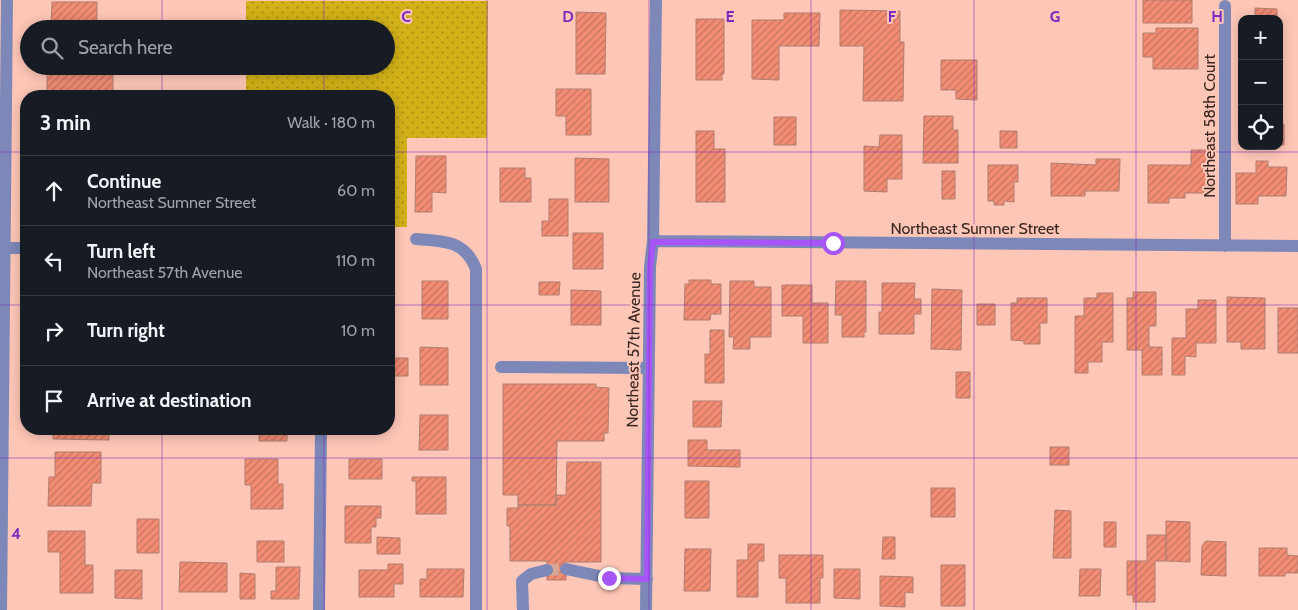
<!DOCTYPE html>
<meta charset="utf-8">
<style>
body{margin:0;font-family:Cabin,sans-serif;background:#20242c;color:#f1f3f6}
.controls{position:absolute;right:15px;top:15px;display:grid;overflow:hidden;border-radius:10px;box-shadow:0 2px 12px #0003}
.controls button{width:45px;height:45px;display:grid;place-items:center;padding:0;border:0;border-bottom:1px solid #363941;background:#171b24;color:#f1f3f6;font:25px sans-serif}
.stop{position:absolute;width:15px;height:15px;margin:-11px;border:4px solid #a855f7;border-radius:50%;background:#fff}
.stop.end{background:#a855f7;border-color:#fff;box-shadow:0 1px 5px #0008}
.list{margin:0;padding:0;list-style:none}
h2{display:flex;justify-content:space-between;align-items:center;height:65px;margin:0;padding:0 20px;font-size:21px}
h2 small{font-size:16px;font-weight:400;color:#9ea1a6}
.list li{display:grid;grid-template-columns:32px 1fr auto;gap:15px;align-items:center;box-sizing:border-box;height:70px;padding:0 20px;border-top:1px solid #363941}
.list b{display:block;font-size:19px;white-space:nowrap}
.list p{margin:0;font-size:16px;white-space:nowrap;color:#9ea1a6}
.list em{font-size:16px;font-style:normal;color:#9ea1a6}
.icon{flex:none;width:28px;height:28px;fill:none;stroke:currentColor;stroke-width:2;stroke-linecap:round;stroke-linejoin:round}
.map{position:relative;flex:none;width:1298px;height:610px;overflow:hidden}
.search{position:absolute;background:#171b24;box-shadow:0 2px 12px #0003;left:20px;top:20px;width:375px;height:55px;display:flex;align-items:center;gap:12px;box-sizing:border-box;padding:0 18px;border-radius:28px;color:#9ea1a6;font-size:19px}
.panel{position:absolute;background:#171b24;box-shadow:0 2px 12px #0003;left:20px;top:90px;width:375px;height:345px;border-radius:20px}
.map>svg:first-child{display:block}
.grass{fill:url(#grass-dots)}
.building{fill:url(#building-hatch);stroke:#b17e71}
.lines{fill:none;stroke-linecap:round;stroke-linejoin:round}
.minor-tunnel{stroke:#d6a699;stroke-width:12;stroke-dasharray:12 6;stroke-linecap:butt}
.minor{stroke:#7e88b8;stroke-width:12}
.route{stroke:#a855f7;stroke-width:6}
.grid{fill:none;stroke:#7b2cbf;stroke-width:1;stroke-opacity:0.55}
.labels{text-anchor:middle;stroke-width:4;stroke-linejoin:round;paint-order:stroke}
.street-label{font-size:16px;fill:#3c2722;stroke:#fdc6b7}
.grid-label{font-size:16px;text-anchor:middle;font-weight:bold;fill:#7b2cbf;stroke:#fdc6b7;stroke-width:4;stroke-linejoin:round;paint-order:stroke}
</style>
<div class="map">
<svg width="1298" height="610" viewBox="0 0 1298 610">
<defs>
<pattern id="grass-dots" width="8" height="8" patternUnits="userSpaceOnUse" patternTransform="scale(1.25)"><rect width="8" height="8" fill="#d1b018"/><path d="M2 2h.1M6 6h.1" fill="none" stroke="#ab8f15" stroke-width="1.8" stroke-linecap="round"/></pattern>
<pattern id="building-hatch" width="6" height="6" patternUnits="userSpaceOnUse" patternTransform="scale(1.25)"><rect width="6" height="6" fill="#f28d74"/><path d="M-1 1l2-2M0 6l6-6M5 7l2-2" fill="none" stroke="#c5735f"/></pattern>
</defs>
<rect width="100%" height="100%" fill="#fdc6b7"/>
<path class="grass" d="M246,1H488L487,138H407V227H389V96H246V66H386V29H246Z"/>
<path class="building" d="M1143,0H1192V23H1143Z
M52,2H97V29H51Z
M1255,8L1277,9V19H1255Z
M840,10L900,11V42H904L903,101H863L864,46H840Z
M576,12L606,13L605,74H576Z
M784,13H820L819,46H779V80L752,79V20H784Z
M696,19H724V74H722V80H696Z
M1156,28H1198V69H1153V57H1143V33H1156Z
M941,60H977V100L956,99V90H941Z
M47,66L113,67V96H47Z
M556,89H591V135H566V116H556Z
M924,116H953V130H958V163H923Z
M774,117H796V145H774Z
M1279,124H1284V145H1279Z
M696,131H714V149H725V202H696Z
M1000,131H1017V148H1000Z
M880,135H902V179H887V192L864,191V146L879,147Z
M1191,150H1213V193H1185V198H1169V203H1148V165H1191Z
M416,156H446V193L432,192V212H415Z
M575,158L609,159V202H575Z
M1096,159H1120L1119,191H1085V196H1051V163L1096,165Z
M1256,161H1268V167H1287L1286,196H1258V204H1236V173H1256Z
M988,165H1018V182H1014V202L1004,201V205H994V201H988Z
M500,168H525V178H531V202H500Z
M942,171H955V199H942Z
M549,199H568V236H542V221H549Z
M573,233H603V269H573Z
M689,280H711V284H721V314H711L710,320H684L685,284H689Z
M422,281H448V319H422Z
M730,281H754V287H771V337H750V349H733L734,337H729Z
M836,281H866V332H864V337H842V315H835Z
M539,282H560L559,295H539Z
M882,283H915L914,299H921V314H914V334H879V312H882Z
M782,285H812V303H828V343H803V316H782Z
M932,289L962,290L961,350L931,349Z
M571,290L601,291V325H571Z
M1133,292H1156V326H1149V347H1162V375H1142V350H1127V298H1133Z
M1097,293H1113V342H1102V362H1088V373H1075V316H1084V298H1097Z
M1227,297L1265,298V349H1241V342H1227Z
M1017,298H1047V323H1040V344H1024V341L1011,340V303H1017Z
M1198,300H1216V343H1196V357L1185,356V375H1172V338H1186V309H1198Z
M977,304H995V325H977Z
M1278,308H1298V353H1278Z
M710,330H724V383H705V354H710Z
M389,340V358H408V376H389Z
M420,347L448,348V385H420Z
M956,372H970V398H956Z
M503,384H596V387L609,388L608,433H604V441H557L556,505H518V495H503Z
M693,401H722L721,427H693Z
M420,415H448V450H419Z
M53,429H109V440L53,439Z
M259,429H287V441H259Z
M688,440H707V450H740V467L688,466Z
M1050,447H1069V465H1050Z
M55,452H101V483H92L91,506H48L49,477H55Z
M245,459H278V484H283V509H251V485H245Z
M349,459H382V479H349Z
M567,462H601V562H566V580H547V561H510V526H507V508H518V505H556V495H566Z
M412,477H446V514H416V481H412Z
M685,481H709V518H685Z
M931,488H955V517H931Z
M345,506H381V518H376V527H371V543H345Z
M1055,510L1071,511V558H1053Z
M137,519H159V553H137Z
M1166,521L1190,522V562L1166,561Z
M1104,522H1116V547H1104Z
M48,531H85V565H93V593H60V552H48Z
M1147,535H1166V561H1155V602H1133V595H1127V561H1147Z
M377,537L400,538V554H377Z
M883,537H895V559H882Z
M257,541H284V562H257Z
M1206,541L1226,542V576L1201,575L1202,546Z
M748,544H764V561H758V597H737V560H748Z
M1259,548H1287V555L1298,556V573H1285V576H1259Z
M685,549H711L710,591H684Z
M779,555H823V578H820V603H786V578H779Z
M180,562L227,563V592H179Z
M388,564H403V584H394V597H359V570H388Z
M941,565H965V606H941Z
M276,567H300L299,599H271V591H276Z
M427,569H464L463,597H420V579H427Z
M834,569H860V599L834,598Z
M1080,569H1101L1100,596H1079Z
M115,570H142V599L115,598Z
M240,573L255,574V599H240Z
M880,576L913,577V593L905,592V607L880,606Z"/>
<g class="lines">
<path class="minor-tunnel" d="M547,570L566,569"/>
<path class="minor" d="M1225,6V246
M416,239C443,241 465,240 476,269V610
M653,241L1298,246
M4,248H26
M501,367L649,368
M566,569L609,578L647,579
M1,610L7,0
M319,610L321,429
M523,610L522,581L531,574L547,570
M646,610L650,267L653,241L656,0"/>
</g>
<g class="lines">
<path class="route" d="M609,578L647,579L650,267L653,242L833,243"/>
</g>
<path class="grid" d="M162,0V29M324,0V29M487,0V610M649,0V610M811,0V610M974,0V610M1136,0V610M162,66V96M324,66V96M0,152H26M389,152H1298M0,305H26M389,305H1298M162,429V610M324,429V610M0,458H1298"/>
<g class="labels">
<g class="street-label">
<text transform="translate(1209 126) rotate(-90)" y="6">Northeast 58th Court</text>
<text x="975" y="234">Northeast Sumner Street</text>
<text transform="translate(633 350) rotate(-89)" y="6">Northeast 57th Avenue</text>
</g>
</g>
<g class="grid-label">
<text x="406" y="22">C</text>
<text x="568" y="22">D</text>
<text x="730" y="22">E</text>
<text x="892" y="22">F</text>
<text x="1055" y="22">G</text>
<text x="1217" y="22">H</text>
<text x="16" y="539">4</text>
</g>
</svg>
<div class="controls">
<button>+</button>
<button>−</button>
<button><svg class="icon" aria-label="locate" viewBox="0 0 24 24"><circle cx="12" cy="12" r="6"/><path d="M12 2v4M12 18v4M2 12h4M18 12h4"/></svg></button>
</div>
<div class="stop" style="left:833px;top:243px"></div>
<div class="stop end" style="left:609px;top:578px"></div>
<div class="search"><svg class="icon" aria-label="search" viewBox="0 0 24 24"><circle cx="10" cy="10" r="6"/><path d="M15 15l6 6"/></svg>Search here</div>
<section class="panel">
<h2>3 min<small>Walk · 180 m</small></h2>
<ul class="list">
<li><svg class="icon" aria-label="ahead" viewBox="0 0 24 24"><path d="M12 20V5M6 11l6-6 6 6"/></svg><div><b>Continue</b><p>Northeast Sumner Street</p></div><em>60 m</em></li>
<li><svg class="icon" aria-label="left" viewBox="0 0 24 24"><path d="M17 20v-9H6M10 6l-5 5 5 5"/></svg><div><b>Turn left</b><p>Northeast 57th Avenue</p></div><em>110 m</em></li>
<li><svg class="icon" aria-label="right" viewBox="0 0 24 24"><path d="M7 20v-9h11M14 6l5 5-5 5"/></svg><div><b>Turn right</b></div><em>10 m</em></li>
<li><svg class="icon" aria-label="arrive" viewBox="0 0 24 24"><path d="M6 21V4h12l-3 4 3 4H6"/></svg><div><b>Arrive at destination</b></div></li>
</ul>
</section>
</div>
